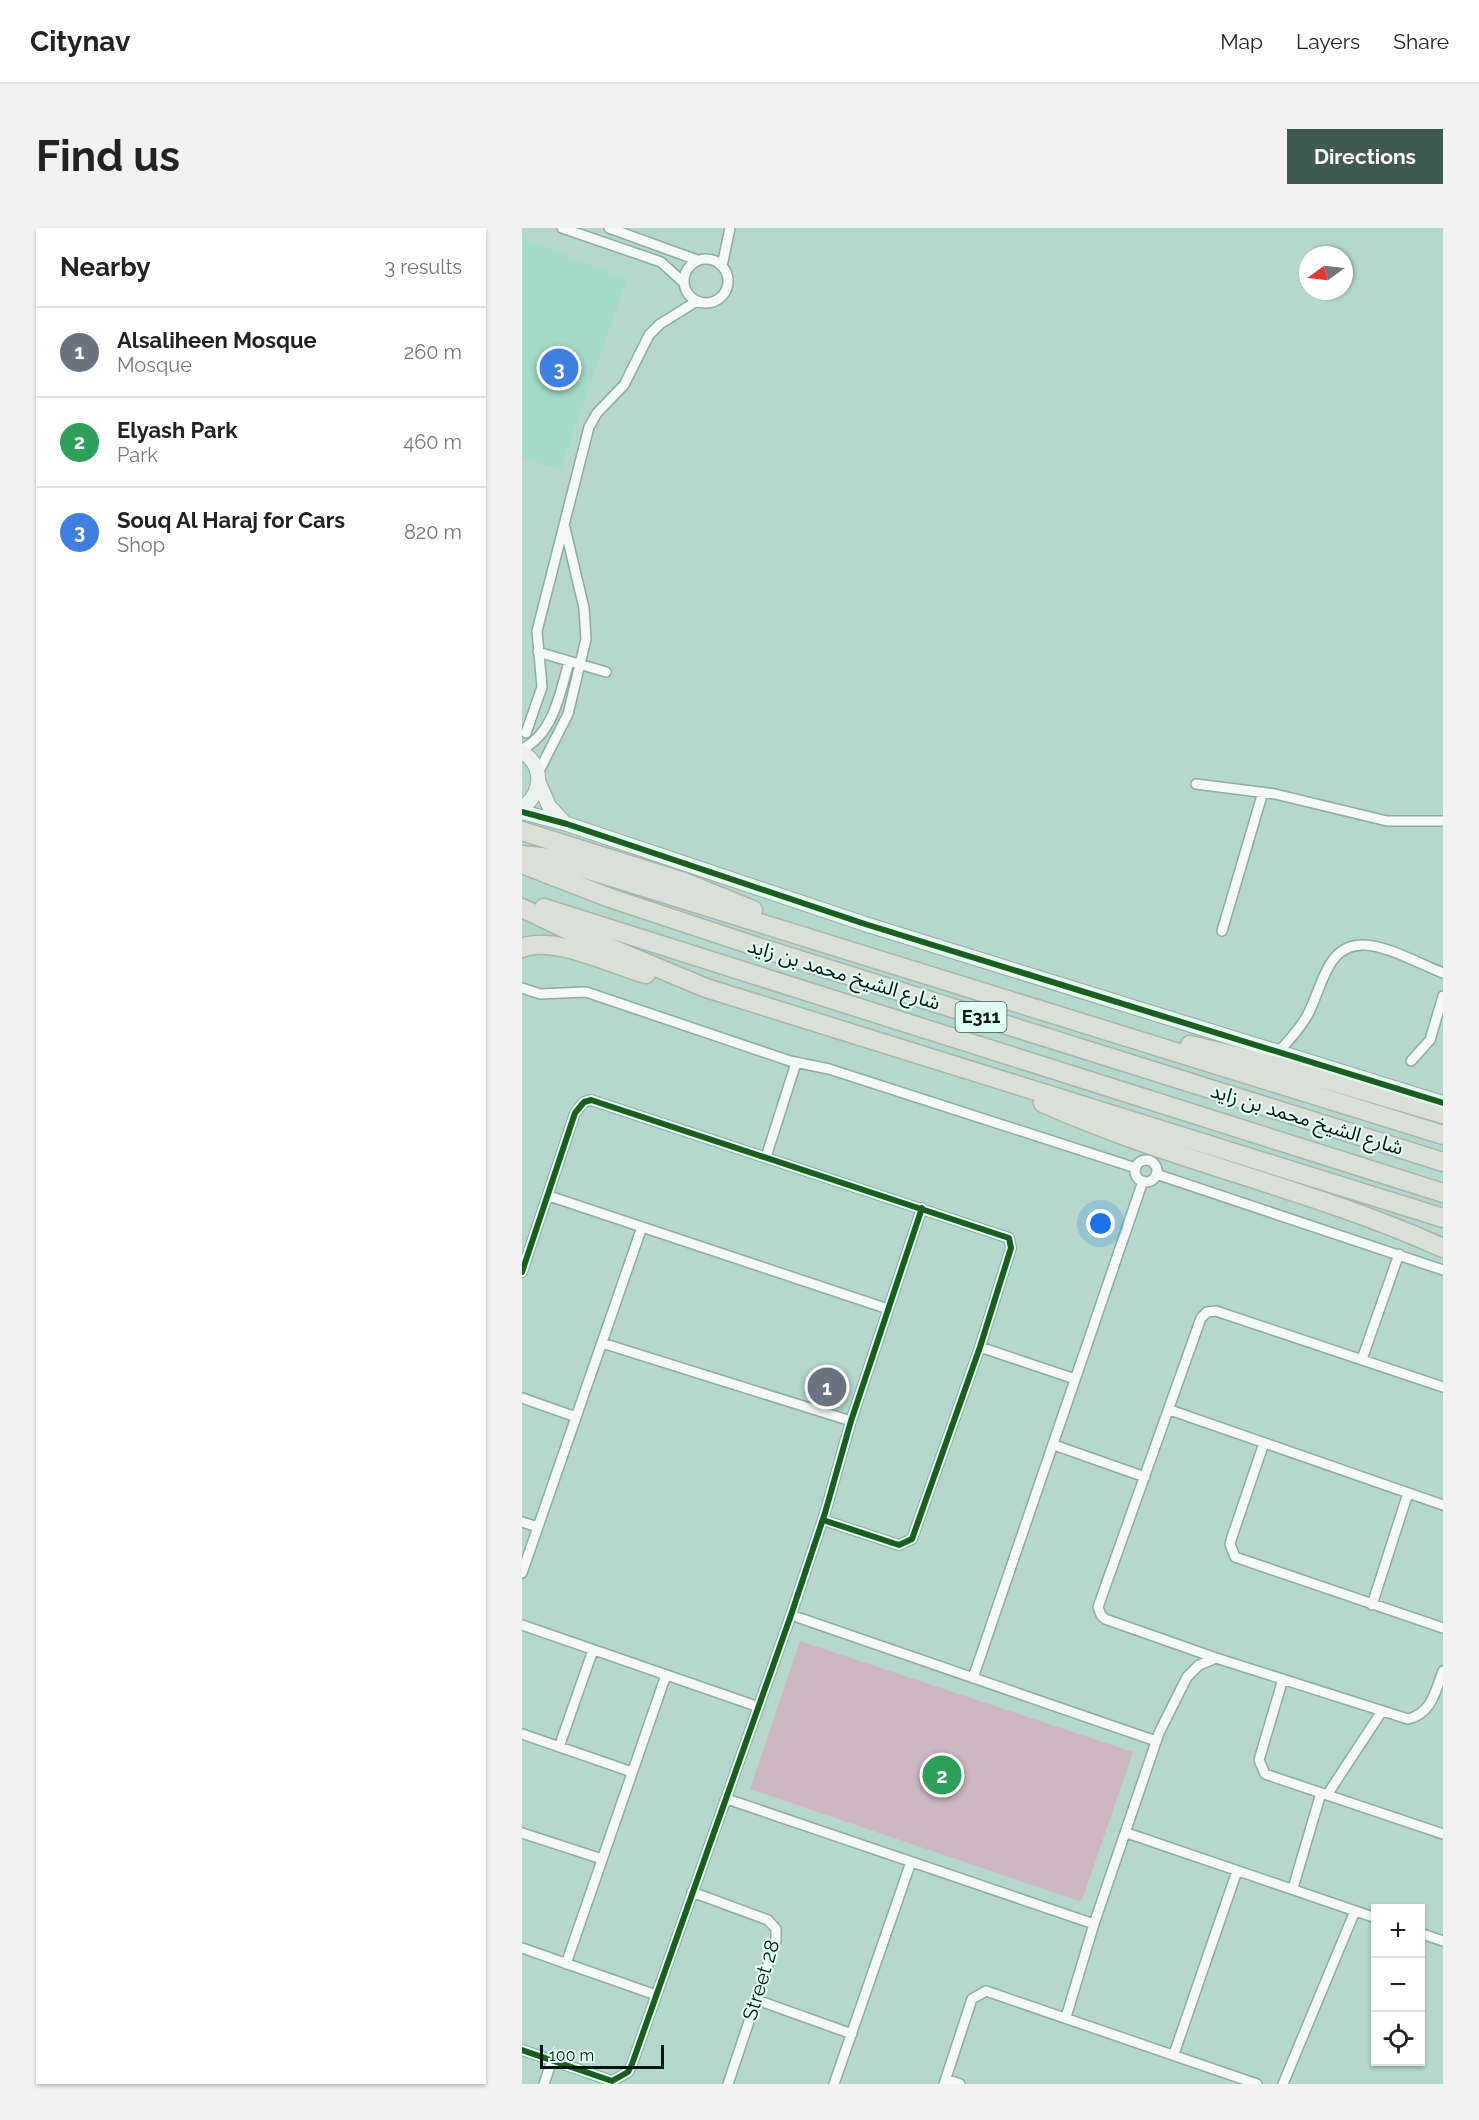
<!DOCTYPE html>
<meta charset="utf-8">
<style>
body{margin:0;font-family:Raleway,"Noto Sans Arabic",sans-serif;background:#f2f2f2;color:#222}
.controls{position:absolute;right:18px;bottom:18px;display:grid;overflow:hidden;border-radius:0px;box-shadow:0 2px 4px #0004}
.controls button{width:54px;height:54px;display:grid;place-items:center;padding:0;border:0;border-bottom:2px solid #e0e0e0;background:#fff;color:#222;font:30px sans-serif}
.compass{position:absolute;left:777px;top:18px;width:54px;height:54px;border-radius:50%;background:#fff;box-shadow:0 2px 4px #0004;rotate:255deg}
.scale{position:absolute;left:18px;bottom:15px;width:124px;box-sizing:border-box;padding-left:6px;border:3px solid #011711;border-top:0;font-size:16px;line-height:21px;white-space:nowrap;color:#011711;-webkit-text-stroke:4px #e0fef3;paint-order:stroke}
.you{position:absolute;left:579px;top:996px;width:21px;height:21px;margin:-15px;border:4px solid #fff;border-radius:50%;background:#1a73e8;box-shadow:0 0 0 9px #1a73e833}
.badge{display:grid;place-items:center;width:39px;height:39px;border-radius:50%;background:#405a52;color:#fff;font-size:20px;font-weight:700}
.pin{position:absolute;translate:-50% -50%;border:3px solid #fff;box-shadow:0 2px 6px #0006}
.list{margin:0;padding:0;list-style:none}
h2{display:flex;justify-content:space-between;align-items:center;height:78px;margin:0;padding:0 24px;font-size:26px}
h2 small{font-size:20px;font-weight:400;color:#767676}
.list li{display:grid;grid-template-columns:39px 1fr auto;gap:18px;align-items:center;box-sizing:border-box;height:90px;padding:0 24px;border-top:2px solid #e0e0e0}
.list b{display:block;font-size:22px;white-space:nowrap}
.list p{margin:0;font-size:20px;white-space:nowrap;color:#767676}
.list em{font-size:20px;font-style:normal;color:#767676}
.icon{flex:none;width:33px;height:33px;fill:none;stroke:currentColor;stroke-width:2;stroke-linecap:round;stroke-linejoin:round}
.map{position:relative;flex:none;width:921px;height:1856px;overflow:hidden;border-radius:0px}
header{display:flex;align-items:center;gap:36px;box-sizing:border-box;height:84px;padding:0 30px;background:#fff;border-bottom:2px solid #e0e0e0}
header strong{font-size:28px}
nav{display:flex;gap:33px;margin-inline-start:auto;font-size:21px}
.intro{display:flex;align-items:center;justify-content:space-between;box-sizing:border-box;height:144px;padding:0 36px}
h1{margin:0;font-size:42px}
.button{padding:15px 27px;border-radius:0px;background:#405a52;color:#fff;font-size:21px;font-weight:700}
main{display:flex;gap:36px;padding:0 36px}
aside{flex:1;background:#fff;border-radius:0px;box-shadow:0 2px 4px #0004}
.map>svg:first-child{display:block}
.built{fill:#a3dac8}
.green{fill:#cdb8c2}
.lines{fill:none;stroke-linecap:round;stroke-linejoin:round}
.street-casing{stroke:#90aba2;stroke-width:12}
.secondary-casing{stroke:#90aba2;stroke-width:16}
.highway-casing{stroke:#a5b5b0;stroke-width:21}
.street{stroke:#f4f9f7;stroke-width:9}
.secondary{stroke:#ecf1ed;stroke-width:14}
.highway{stroke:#dae0d5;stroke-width:18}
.cycleway-casing{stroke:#e0fef3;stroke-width:10}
.cycleway{stroke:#1b5e20;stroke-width:6}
.labels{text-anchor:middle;stroke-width:4.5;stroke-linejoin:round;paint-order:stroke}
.shield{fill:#e0fef3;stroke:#445c55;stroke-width:1.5}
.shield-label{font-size:18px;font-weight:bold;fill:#011711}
.street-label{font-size:20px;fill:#011711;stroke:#e0fef3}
</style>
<header>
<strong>Citynav</strong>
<nav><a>Map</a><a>Layers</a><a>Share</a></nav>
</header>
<div class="intro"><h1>Find us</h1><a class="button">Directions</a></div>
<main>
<aside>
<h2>Nearby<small>3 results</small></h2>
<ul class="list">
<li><span class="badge" style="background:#6b7280">1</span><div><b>Alsaliheen Mosque</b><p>Mosque</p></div><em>260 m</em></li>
<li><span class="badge" style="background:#2e9e5b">2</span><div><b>Elyash Park</b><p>Park</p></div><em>460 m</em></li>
<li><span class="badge" style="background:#3f7fe0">3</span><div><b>Souq Al Haraj for Cars</b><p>Shop</p></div><em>820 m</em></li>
</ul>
</aside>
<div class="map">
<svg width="921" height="1856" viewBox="0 0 921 1856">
<rect width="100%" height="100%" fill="#b5d7cc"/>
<path class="built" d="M0,10L105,51L38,242L0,229Z"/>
<path class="green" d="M278,1413L611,1524L560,1672L557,1673L228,1561Z"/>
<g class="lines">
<g class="street-casing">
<path id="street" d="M40,0L139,34L161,54
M87,0L175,32
M162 53a22 22 0 1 1 44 0a22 22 0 1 1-44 0Z
M200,38L208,0
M16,424L84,444
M4,505L20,459L15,403L67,199L75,185L102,157L127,107L138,96L175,73
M0,521C32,506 38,464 47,434
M16,545L46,486L64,411L62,380L43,300
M674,556L753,566L865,593H921
M700,703L741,564
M0,760L18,766L64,764L268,833L307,841L614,940
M756,824C767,813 777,801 785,788C800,762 803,716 842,717C864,717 900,737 921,745
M889,833L908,812L921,768
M244,929L274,835
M613 943a11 11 0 1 1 22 0a11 11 0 1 1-22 0Z
M634,946L921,1042
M27,968L366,1081
M0,1044L53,885L62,874L69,872L487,1010L489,1020L458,1119L390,1311L377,1317L301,1292
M80,1115L329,1193
M458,1119L553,1151
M840,1131L877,1026
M921,1159L694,1083L685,1084L679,1090L576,1379L579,1387L583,1391L694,1430L886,1491C910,1485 913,1464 921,1443
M0,1170L54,1189
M648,1182L921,1277
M742,1215L710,1309L708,1316L713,1329L921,1400
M532,1217L623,1249
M0,1294L16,1299
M0,1345L120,999
M850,1377L886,1265
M269,1387L634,1513
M0,1397L237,1479
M451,1450L621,953
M761,1451L737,1532L743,1546L921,1606
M0,1506L110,1544
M37,1519L71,1422
M805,1567L860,1483
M205,1571L572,1696
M0,1605L80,1631
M605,1605L854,1690
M771,1660L799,1565
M170,1664L246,1692L254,1701V1713L206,1856
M898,1705L921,1713
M0,1720L134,1767
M44,1736L144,1447
M235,1772L330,1806
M544,1789L572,1696L637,1505L665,1449L677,1437L694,1430
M0,1822L90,1853L106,1844L110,1836L269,1387L303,1285L329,1193L400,980
M652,1826L715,1643
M424,1851L438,1856
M22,1856L30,1832
M312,1856L389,1634
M422,1856L450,1771L464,1763L735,1856
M761,1856L833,1683"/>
</g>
<g class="secondary-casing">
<path id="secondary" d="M0,524C23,538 20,566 0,580
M17,555L27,578L41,593
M0,584L45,596L343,696L921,875"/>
</g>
<g class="highway-casing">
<path id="highway" d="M0,603L162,654L231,682
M0,627L28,630L921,907
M0,636L88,670L233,718L921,934
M0,680L50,704L184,760L921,990
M22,680L921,965
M0,720C31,707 91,737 124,746
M668,817L768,841L921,886
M521,875C650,933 791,961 921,1020"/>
</g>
<use href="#street" class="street"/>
<use href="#secondary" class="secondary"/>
<use href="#highway" class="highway"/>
<g class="cycleway-casing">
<path id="cycleway" d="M0,584L45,596L343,696L921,875
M0,1044L53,885L62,874L69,872L487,1010L489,1020L458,1119L390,1311L377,1317L301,1292
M0,1822L90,1853L106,1844L110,1836L269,1387L303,1285L329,1193L400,980"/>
</g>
<use href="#cycleway" class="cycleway"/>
</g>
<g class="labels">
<rect class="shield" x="433.5" y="774" width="51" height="30" rx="4.5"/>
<g class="shield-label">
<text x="459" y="795">E311</text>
</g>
<g class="street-label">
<text transform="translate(322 746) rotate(17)" y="7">شارع الشيخ محمد بن زايد</text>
<text transform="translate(785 891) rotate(17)" y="7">شارع الشيخ محمد بن زايد</text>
<text transform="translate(239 1752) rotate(-73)" y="7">Street 28</text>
</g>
</g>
</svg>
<div class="controls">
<button>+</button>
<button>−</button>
<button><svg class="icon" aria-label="locate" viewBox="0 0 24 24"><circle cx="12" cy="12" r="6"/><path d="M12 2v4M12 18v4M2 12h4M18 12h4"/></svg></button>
</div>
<svg class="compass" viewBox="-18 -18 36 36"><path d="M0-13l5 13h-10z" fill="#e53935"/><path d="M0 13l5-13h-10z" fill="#767676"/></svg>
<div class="scale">100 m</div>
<div class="you"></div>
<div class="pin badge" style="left:305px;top:1159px;background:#6b7280">1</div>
<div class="pin badge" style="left:420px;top:1547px;background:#2e9e5b">2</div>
<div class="pin badge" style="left:37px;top:140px;background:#3f7fe0">3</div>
</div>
</main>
